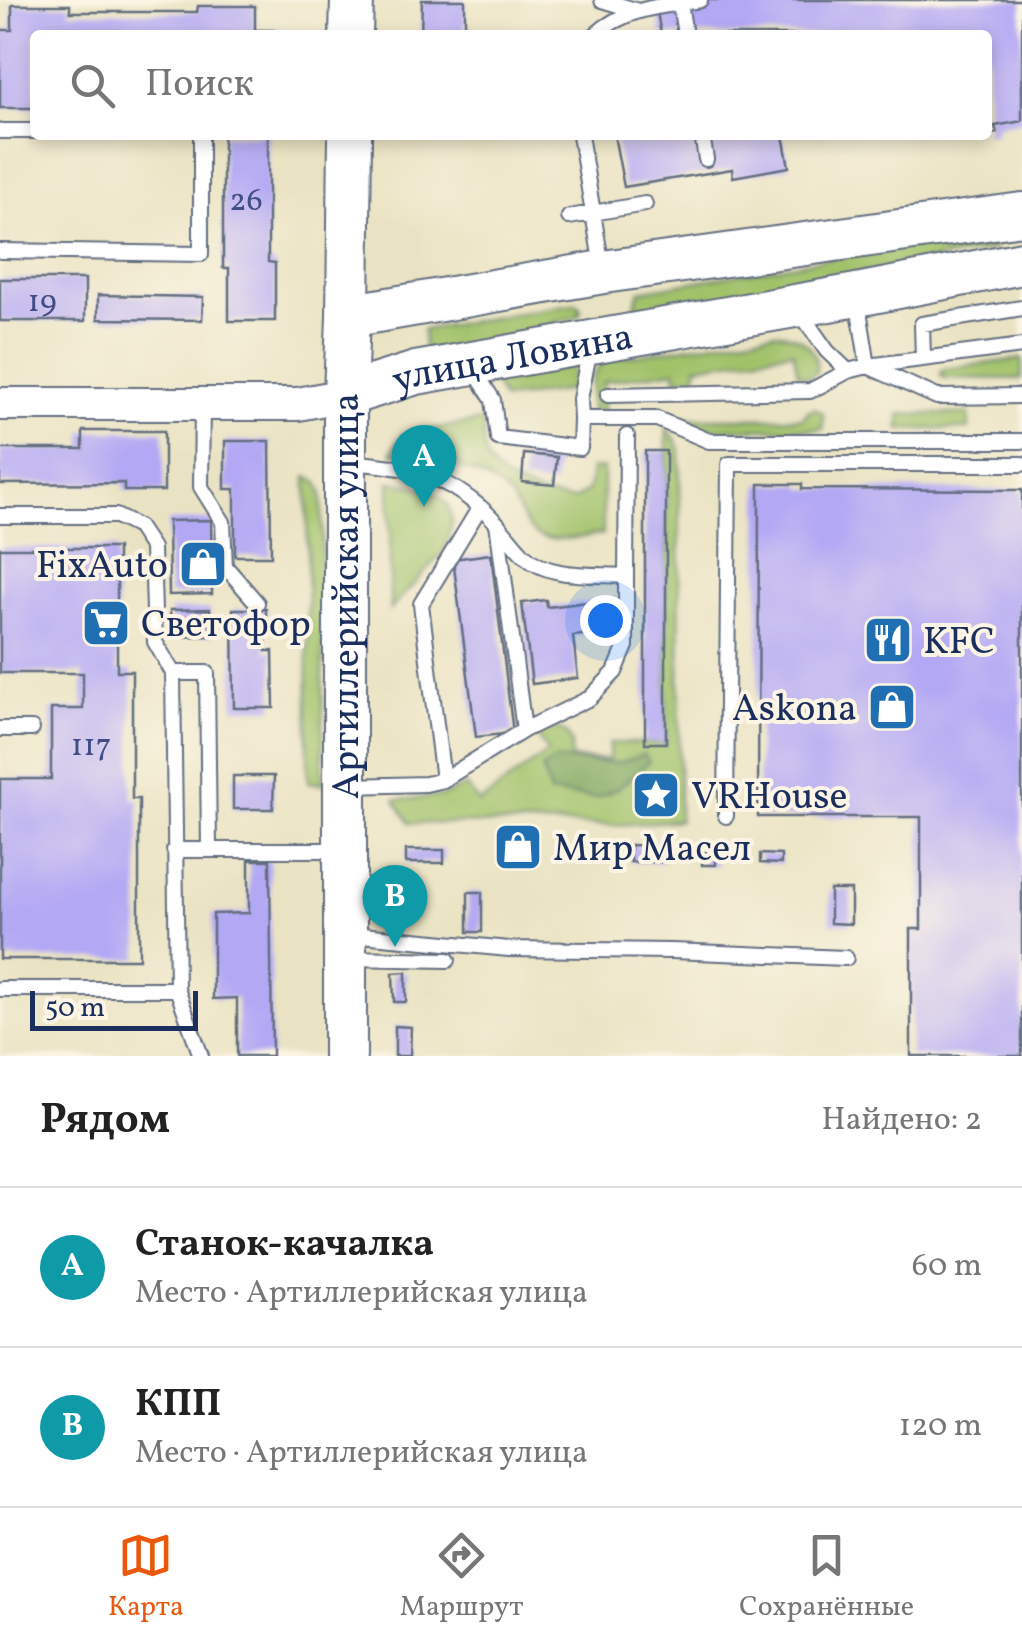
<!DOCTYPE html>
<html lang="ru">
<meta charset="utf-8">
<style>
body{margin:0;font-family:Vollkorn,serif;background:#f6f6f6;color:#222}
.scale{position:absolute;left:30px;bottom:25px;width:168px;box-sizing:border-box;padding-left:10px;border:5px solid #1b2f5e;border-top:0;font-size:28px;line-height:35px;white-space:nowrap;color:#1b2f5e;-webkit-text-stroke:8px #fcf5e5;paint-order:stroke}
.you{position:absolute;left:605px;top:620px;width:35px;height:35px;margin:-25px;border:8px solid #fff;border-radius:50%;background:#1a73e8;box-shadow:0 0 0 15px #1a73e833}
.badge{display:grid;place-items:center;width:65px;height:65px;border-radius:50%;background:#ea580c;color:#fff;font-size:32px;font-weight:700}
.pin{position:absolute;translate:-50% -82px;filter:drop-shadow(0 2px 5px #0008)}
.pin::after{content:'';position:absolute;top:52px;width:35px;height:30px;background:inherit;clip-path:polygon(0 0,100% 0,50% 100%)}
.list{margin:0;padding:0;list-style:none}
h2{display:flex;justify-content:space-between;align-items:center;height:130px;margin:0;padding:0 40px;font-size:42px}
h2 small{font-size:32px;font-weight:400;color:#767676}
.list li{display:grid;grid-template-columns:65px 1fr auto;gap:30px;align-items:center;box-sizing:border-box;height:160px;padding:0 40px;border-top:2px solid #e0e0e0}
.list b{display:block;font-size:38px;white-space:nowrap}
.list p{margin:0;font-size:32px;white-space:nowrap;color:#767676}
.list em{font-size:32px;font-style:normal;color:#767676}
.icon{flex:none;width:55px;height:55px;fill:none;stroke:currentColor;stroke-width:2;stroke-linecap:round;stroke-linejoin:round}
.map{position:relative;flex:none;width:1022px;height:1056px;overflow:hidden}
.search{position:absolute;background:#fff;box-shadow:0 5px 15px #0003;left:30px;right:30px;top:30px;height:110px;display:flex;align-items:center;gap:25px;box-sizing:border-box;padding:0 35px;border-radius:10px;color:#767676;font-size:38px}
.sheet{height:450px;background:#fff}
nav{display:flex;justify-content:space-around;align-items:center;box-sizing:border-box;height:140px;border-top:2px solid #e0e0e0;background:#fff;font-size:28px;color:#767676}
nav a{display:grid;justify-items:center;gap:5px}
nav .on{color:#ea580c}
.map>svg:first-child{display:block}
.green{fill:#a2c26b;stroke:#5e7864;stroke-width:2.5}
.forest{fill:#81a85f;stroke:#4e6c5e;stroke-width:2.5}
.building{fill:#b3a8f4}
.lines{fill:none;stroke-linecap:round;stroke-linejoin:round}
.service-casing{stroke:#636e81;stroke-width:18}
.tertiary-casing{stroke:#636e81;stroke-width:36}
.primary-casing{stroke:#636e81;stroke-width:46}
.service{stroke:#fff;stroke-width:14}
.tertiary{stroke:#fff;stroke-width:32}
.primary{stroke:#fff;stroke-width:42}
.labels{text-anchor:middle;stroke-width:8;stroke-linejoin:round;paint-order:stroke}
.number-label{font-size:32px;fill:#414d84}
.street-label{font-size:38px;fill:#1b2f5e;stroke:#fcf5e5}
.poi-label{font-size:38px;fill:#1b2f5e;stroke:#fcf5e5;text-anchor:start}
</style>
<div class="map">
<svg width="1022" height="1056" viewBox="0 0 1022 1056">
<rect width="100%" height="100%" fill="#fcf5e5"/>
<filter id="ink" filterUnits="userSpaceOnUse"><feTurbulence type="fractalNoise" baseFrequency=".01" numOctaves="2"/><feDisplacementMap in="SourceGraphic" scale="20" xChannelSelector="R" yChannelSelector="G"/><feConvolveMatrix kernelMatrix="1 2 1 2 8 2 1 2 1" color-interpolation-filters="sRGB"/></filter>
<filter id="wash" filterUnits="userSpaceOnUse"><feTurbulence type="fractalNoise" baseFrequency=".0048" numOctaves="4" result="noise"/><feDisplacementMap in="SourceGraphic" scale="40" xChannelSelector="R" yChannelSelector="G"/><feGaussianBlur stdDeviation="2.25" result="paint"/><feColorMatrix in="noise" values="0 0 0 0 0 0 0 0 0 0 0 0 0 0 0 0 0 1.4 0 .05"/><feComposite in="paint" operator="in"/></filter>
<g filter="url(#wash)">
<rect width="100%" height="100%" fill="#eae3c3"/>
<path class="green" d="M986,231L997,239L994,249L640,313L635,304L640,291Z
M576,303L581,309L579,315L575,317L496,340L424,352L423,330Z
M776,332C800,335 820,347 816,373L809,377L798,374L793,351L697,366V376L676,379L675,370L603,382V411H591C591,391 588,373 606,360Z
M1022,359V379L944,378L941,376V373L945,369Z
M573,366L571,390L503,400L492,379Z
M815,408L823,413V429H705L679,418H803L808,411Z
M900,414H969V429H900Z
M483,421C484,434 482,450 488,461C501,485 549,499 574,500L588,490L591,469L603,468V534C587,536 555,542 541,537C526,533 519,507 508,495C477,465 431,461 391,453L402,436L413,432Z
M667,429L676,440L680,450L679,820L617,825L410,823L395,800L442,796L466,786L479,803L548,752L536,734C548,726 565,725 571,742C572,747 571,753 571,759L609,760V743H666Z
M307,477C318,481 320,483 322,495L323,784L308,782Z
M390,482C436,488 466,498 444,551L390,610Z"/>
<path class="forest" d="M644,754L649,762L618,788L597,798L550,793L542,768L555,760L620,763Z"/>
<g id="blocks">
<path class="building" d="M422,0H465V35H421Z
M655,0H1022V121L995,126L997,133L987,135V35H661Z
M12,5H70V12H197L198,6H255V30H274V35H35V108H0V30H12Z
M223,135H268V262L275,263V321H229V268H223Z
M614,135H783L789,167L733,177L732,169L624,187Z
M0,279H85V321H0Z
M98,295L203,297L202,320L98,319Z
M83,431H164V491H124V483L0,484V449H83Z
M225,441H270L271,556H235V489H225Z
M645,451H666V743H645Z
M524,454L557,457L554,485L522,482Z
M759,484H802V489L1022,490V1056H911V929H921V817H758Z
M211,520L212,594L169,595L168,521Z
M0,548H117V671H132V799H139V959H0V779H51V709H83V673H0Z
M491,554L513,733L476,737L453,559Z
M613,599L617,631L573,636L578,678L532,684L522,603L546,600L547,607Z
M210,609L211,636L171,637L170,610Z
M233,609H266V651H273L274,708H234Z
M233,776H274L273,809H233Z
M645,783H666V810H645Z
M507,844H524V856H506Z
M630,845L662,846V862H630Z
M406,850H444V863H406Z
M702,852H716V865H702Z
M760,854L781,855V864L760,863Z
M249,860H270L272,1056H237V998L213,999V914L249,913Z
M830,890H851V924L830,923Z
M468,892H482V932H468Z
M406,972V1002H394L393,973Z
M395,1026L411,1027L410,1056H395Z"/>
</g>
</g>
<g filter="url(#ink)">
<use href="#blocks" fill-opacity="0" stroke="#636e81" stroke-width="2.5"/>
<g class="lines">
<g class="service-casing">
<path id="service" d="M602,0L635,10
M680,3L685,35
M595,35C624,8 662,6 700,0
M0,131H35
M580,135L602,267
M702,135L706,159
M569,217L645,204
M0,251L201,254V135
M857,298L868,366L937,397L1022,396
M799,311L827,351L848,371
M590,348L580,399L581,419H657L709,441H1022
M923,359L922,324L1022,308
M473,368L493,400L498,438L580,448L581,419
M608,395L810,391L848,371L868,366L1022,346
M202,406L201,487L223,522L225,566L257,603
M0,516H116L138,527L152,548L155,642L173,673L177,989L201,1056
M497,523L524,730
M626,576L627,436
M173,673H207L209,850
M0,729H32
M443,780L524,730L590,698L615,672L626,646V576C593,574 548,579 524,555C508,539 498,521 480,507
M350,786L426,784L443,780L421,604L480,507C436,470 407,468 352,462
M726,816L729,464H1022
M174,850H339
M351,934L509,949L672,951L846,958
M348,958L448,960
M0,989H177"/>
</g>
<g class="tertiary-casing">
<path id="tertiary" d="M0,404H298L345,395"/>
</g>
<g class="primary-casing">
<g id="primary">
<path d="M351,35L352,0"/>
<path d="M348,316L603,272L1022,214"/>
<path id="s1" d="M345,395L416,373L857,295L1022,263"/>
<path id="s2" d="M345,1056V395L348,316L350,135"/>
</g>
</g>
<use href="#service" class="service"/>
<use href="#tertiary" class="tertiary"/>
<use href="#primary" class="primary"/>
</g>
</g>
<defs>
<g id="shop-square" transform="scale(2.5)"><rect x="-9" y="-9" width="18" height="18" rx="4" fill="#1f6fb2" stroke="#fcf5e5"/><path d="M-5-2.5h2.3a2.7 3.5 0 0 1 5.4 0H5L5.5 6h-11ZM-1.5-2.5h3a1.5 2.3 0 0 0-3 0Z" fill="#fff"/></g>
<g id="supermarket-square" transform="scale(2.5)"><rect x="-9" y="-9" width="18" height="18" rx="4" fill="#1f6fb2" stroke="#fcf5e5"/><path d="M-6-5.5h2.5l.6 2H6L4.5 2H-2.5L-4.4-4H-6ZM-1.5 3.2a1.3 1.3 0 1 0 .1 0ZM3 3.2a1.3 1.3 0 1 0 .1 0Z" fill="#fff"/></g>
<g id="restaurant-square" transform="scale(2.5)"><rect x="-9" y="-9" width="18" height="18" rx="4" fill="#1f6fb2" stroke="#fcf5e5"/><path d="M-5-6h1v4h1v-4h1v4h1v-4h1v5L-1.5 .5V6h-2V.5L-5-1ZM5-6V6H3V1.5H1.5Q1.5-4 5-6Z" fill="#fff"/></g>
<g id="sight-square" transform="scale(2.5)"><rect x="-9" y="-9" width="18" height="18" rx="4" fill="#1f6fb2" stroke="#fcf5e5"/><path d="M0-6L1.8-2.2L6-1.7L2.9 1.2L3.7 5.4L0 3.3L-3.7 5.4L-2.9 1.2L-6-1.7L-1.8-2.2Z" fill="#fff"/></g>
</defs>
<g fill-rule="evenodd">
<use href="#shop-square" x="203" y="564"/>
<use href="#supermarket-square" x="106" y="623"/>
<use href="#restaurant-square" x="888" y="640"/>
<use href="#shop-square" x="892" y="707"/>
<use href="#sight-square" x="656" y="795"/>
<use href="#shop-square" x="518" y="847"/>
</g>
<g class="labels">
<g class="number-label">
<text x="246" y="210">26</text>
<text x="42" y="311">19</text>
<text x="91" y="755">117</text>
</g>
<g class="street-label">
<text dy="13" stroke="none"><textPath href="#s1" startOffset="172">улица Ловина</textPath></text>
<text dy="13" stroke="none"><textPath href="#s2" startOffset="460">Артиллерийская улица</textPath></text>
</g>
<g class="poi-label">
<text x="168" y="577" text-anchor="end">FixAuto</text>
<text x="141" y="636">Светофор</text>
<text x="923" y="653">KFC</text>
<text x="857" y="720" text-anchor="end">Askona</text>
<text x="691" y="808">VRHouse</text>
<text x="553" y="860">Мир Масел</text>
</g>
</g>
</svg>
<div class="scale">50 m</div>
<div class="you"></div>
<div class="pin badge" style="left:424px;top:507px;background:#0f9aa8">A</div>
<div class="pin badge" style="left:395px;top:947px;background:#0f9aa8">B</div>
<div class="search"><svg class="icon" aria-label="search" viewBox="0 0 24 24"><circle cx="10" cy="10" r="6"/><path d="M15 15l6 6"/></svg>Поиск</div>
</div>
<section class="sheet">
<h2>Рядом<small>Найдено: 2</small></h2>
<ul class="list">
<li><span class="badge" style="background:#0f9aa8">A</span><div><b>Станок-качалка</b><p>Место · Артиллерийская улица</p></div><em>60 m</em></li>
<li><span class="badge" style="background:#0f9aa8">B</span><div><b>КПП</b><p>Место · Артиллерийская улица</p></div><em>120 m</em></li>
</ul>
</section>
<nav>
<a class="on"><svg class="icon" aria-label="map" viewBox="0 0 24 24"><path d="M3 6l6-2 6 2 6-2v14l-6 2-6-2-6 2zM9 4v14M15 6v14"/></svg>Карта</a>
<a><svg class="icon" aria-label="directions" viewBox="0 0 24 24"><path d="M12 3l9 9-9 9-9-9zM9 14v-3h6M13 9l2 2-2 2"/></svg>Маршрут</a>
<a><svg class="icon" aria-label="saved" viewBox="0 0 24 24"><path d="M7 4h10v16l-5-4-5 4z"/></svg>Сохранённые</a>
</nav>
